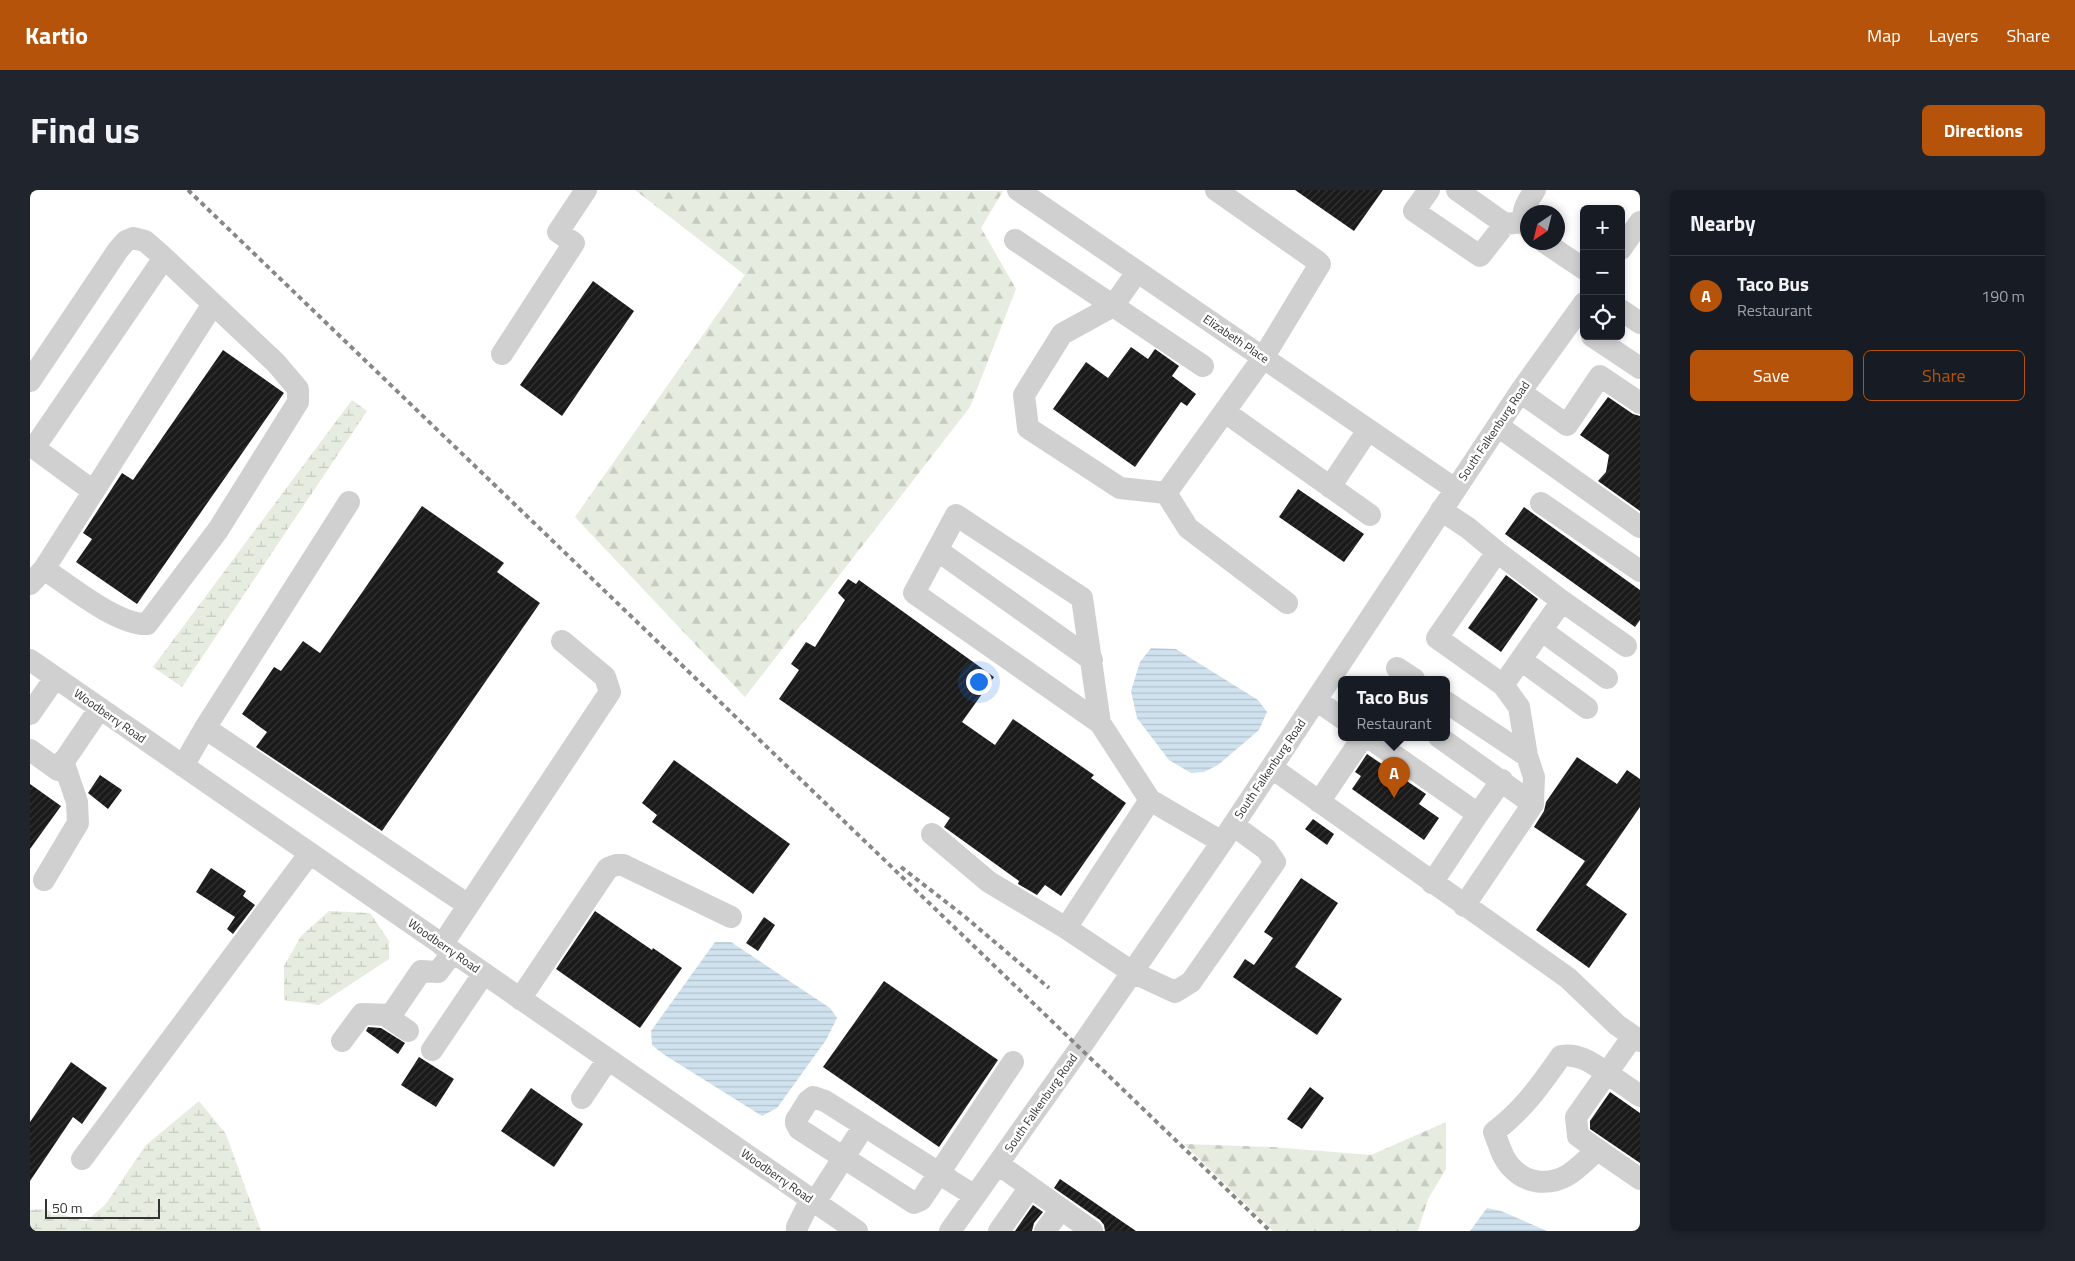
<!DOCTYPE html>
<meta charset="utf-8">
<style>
body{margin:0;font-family:"Titillium Web",sans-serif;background:#20242c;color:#f1f3f6}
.controls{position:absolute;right:15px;top:15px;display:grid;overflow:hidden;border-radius:8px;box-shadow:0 2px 8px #0003}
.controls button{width:45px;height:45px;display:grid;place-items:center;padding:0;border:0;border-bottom:1px solid #363941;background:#171b24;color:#f1f3f6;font:25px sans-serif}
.compass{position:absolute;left:1490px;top:15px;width:45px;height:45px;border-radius:50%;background:#171b24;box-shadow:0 2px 8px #0003;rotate:215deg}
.scale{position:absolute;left:15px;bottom:12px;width:115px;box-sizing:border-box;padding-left:5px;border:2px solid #333;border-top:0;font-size:14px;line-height:18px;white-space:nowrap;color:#333;-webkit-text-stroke:4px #fff;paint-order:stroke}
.you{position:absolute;left:948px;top:491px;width:18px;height:18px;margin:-12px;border:4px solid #fff;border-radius:50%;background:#1a73e8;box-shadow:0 0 0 8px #1a73e833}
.badge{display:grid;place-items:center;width:32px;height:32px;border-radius:50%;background:#b45309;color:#fff;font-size:16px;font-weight:700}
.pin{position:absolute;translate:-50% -41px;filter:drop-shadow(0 1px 2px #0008)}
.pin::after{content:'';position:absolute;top:26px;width:18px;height:15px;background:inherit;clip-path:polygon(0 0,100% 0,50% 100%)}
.popup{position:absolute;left:1308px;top:486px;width:112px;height:65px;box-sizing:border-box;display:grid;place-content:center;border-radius:8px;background:#171b24;filter:drop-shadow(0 1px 4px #0005);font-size:16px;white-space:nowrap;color:#9ea1a6}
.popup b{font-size:19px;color:#f1f3f6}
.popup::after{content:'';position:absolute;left:50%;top:100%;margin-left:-10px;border:10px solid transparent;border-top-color:#171b24}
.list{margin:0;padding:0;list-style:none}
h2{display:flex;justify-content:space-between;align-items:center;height:65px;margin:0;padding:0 20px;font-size:21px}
h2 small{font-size:16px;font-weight:400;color:#9ea1a6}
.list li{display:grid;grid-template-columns:32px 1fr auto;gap:15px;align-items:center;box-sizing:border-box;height:80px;padding:0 20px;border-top:1px solid #363941}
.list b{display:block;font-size:19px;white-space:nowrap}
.list p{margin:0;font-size:16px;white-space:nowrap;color:#9ea1a6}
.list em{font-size:16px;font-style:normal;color:#9ea1a6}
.actions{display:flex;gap:10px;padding:15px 20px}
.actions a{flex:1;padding:11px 0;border:1px solid #b45309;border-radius:8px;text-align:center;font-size:18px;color:#b45309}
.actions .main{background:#b45309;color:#fff}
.icon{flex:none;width:28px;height:28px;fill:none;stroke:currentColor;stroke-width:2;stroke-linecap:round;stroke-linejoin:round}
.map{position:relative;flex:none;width:1610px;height:1041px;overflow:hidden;border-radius:8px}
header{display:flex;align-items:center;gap:30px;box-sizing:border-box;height:70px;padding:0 25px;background:#b45309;color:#fff}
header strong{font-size:24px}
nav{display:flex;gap:28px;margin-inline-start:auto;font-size:18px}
.intro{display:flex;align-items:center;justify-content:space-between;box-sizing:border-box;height:120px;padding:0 30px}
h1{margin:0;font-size:35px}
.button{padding:12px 22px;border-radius:8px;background:#b45309;color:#fff;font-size:18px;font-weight:700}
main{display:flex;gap:30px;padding:0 30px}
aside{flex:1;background:#171b24;border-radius:8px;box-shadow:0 2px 8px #0003}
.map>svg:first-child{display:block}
.forest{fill:url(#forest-firs)}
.wetland{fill:url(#wetland-marsh)}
.water{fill:url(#water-rules)}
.building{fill:url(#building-hatch)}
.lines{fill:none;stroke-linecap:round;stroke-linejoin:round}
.minor{stroke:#d0d0d0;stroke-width:22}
.rail{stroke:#888;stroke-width:4;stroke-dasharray:5 4;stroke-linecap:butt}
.labels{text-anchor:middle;stroke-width:5;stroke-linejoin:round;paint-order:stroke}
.street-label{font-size:12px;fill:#333;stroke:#fff}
</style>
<header>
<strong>Kartio</strong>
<nav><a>Map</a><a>Layers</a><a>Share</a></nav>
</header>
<div class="intro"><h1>Find us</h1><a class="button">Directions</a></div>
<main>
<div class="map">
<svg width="1610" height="1041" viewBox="0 0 1610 1041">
<defs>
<pattern id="forest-firs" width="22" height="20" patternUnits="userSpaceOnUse" patternTransform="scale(1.25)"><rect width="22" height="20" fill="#e6ecdf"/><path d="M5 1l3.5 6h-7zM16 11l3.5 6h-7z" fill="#c6cbc0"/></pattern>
<pattern id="wetland-marsh" width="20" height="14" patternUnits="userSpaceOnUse" patternTransform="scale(1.25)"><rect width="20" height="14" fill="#e6ecdf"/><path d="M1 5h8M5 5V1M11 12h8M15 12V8" fill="none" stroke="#c6cbc0"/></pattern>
<pattern id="water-rules" width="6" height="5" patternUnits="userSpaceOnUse" patternTransform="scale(1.25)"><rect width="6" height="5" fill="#cfe2ee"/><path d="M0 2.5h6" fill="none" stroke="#b2c2cd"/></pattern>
<pattern id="building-hatch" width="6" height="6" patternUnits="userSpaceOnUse" patternTransform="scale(1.25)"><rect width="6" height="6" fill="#1a1a1a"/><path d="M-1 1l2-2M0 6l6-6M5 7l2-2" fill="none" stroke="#333"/></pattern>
</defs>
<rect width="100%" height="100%" fill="#fff"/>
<path class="forest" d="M605,0L973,1L951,38L986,99L940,217L715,507L545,327L715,85Z
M1416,932V979L1398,1009L1388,1041H1243L1154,954L1242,957L1341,965Z"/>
<path class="wetland" d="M322,210L337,221L152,497L123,477Z
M299,721L340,723L359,751V769L289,815L254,810V776L271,746Z
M169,911L196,944L231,1041H0V1020L11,1019L56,1031L75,1015L116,955Z"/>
<path class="water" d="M1121,458L1146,459L1228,510L1237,522L1229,540L1188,575L1174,582L1161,583L1139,570L1107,528L1101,501L1110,472Z
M685,752H701L800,818L807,828L796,850L747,918L732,926L633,864L622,855L621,841Z
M1457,1018L1471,1021L1517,1041H1440Z"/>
<path class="building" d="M1265,0H1353L1324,41Z
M563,91L604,121L532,226L490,195Z
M1101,157L1118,169L1125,159L1149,176L1142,186L1166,204L1157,216L1151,212L1105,277L1023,219L1056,172L1078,188Z
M193,160L254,203L107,414L46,372L62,349L53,343L92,283L103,290Z
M1578,207L1603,224L1610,226V321L1568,291L1576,282L1579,265L1550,245Z
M1268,299L1334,344L1314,372L1249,327Z
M392,316L474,373L467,382L510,413L352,641L226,557L237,542L212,524L244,477L251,481L273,451L290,463Z
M1494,317L1610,400V430L1605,437L1475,344Z
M1476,385L1508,409L1471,462L1438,438Z
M818,389L826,394L829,390L964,487L932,532L965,555L983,529L1064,585L1061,588L1096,613L1031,706L1015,695L1007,705L988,694L989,691L914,637L920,628L749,509L769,480L761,474L776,452L785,457L815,410L808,403Z
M1337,564L1396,604L1389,614L1409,628L1394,650L1322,599L1331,586L1325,582Z
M1547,567L1587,594L1597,580L1610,589V617L1556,695L1597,724L1559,778L1506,740L1555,671L1504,637L1514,621L1516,612Z
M644,570L760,654L723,704L622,632L627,625L612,613Z
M70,585L92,600L78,619L58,603Z
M0,594L31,616L0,659Z
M1283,629L1304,644L1297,655L1275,639Z
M181,678L216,701L213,706L225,715L203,744L197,739L205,727L166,702Z
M1271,688L1308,713L1265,777L1312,809L1287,845L1203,787L1215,769L1224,775L1243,748L1234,742Z
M565,721L622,760L623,758L652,778L610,838L526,779Z
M734,727L745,735L728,761L716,753Z
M854,791L968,870L909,957L793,877Z
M338,837L351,838L375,853L368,864L336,841Z
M389,867L424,889L406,917L371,895Z
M41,872L77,898L52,934L43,927L0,991V932Z
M1280,897L1294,908L1272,939L1257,929Z
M501,898L553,934L524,977L471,941Z
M1580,902L1610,923V973L1560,939V931Z
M1030,989L1106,1041H1075L1074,1035L1070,1030L1024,998Z
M1003,1015L1013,1022L1004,1033L1002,1041H985Z"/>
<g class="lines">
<path class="minor" d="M988,0L1425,299
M1186,0L1287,71L1290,74L1233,168L1136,303L1158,338L1257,413
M1399,0L1384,21L1450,66L1475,34
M1427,0L1475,34L1494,32
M1498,37C1488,24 1497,12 1505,0
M985,50L1173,176
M1514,52L1554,79
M1591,59L1610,32
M1107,82L1083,116L1032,144L994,205L998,238L1090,298L1136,303
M1591,120L1610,133
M1562,146L1610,178
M472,164L544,53L528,42L556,0
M0,191L88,60L96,51L103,48L115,51L130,64L246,173L268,199V212L188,340L117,434C87,435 40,396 14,379L0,394
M1490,202L1537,235L1570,186L1610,213
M1195,222L1340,325
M1468,236L1610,337
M0,255L63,301
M4,258L134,68
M1300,297L1338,240
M1511,313L1610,381
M1411,320L1438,338L1467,362L1407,448L1473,495L1532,411L1467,362
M907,360L1062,470
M14,379L183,114
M1532,411L1596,456
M1511,440L1577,488
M0,470L827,1041
M1491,470L1557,518
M1367,478L1384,489
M1473,495L1489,517L1497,566L1504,587L1503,614
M1286,510L1312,528
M1416,512L1497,566
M0,524L25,488
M1070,533L1052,408L926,325L884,403L1070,533L1120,610
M175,538L438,715
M1338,547L1448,624L1402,693
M1409,547L1503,614L1434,716
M0,560L28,580L70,518
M153,576L175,538L319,312
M1242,578L1538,788L1587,835L1610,851
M1289,612L1333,547
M1448,624L1472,590
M902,644L959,692L1036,738L1120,610L1192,652
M14,690L48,633L47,612L33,571
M1036,738L1102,782L1145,802L1161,792L1245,672L1236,659L1203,635
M412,755L580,502L575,487L532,451
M490,809L578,678L586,675H593L701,727
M378,841L359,828L391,781L408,782L423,762
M1603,846L1577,883C1562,873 1549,863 1531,866C1510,896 1493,920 1464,942C1469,954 1472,968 1481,977C1496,994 1519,996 1538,985C1549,978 1558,968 1568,960L1610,989
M312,851L332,824L361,825
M402,860L454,783
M552,908L578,869
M1568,960L1548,946L1546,927L1577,883L1610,906
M52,969L280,663
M968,974L1062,1041
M945,1006L921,991L909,983L795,911L783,907L778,911L766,930V933L769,939L884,1013L891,1010L983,872
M785,1012L834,936
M767,1041V1037L781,1009
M920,1041L1050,858L1192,652L1490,202L1554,113
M969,1041L1000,997
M1015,1041L1031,1019"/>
<path class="rail" d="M158,0L1240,1041
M871,677L934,726L1019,798"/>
</g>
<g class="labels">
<g class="street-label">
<text transform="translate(1206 149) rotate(34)" y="4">Elizabeth Place</text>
<text transform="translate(1464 241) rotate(-56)" y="4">South Falkenburg Road</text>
<text transform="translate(80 526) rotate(35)" y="4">Woodberry Road</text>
<text transform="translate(1240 579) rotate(-56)" y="4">South Falkenburg Road</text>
<text transform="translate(414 756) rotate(35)" y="4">Woodberry Road</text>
<text transform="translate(1011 913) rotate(-55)" y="4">South Falkenburg Road</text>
<text transform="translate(747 986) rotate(35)" y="4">Woodberry Road</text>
</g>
</g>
</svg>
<div class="controls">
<button>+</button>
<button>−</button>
<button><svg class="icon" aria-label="locate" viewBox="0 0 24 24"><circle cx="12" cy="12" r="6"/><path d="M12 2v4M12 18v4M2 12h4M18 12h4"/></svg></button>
</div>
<svg class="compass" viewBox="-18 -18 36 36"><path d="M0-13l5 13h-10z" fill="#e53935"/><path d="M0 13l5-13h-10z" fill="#9ea1a6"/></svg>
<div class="scale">50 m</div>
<div class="you"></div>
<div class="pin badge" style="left:1364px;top:608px">A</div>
<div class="popup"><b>Taco Bus</b>Restaurant</div>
</div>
<aside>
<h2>Nearby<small></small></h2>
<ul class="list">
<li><span class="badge">A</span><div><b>Taco Bus</b><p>Restaurant</p></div><em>190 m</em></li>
</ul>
<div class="actions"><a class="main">Save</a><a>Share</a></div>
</aside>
</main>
